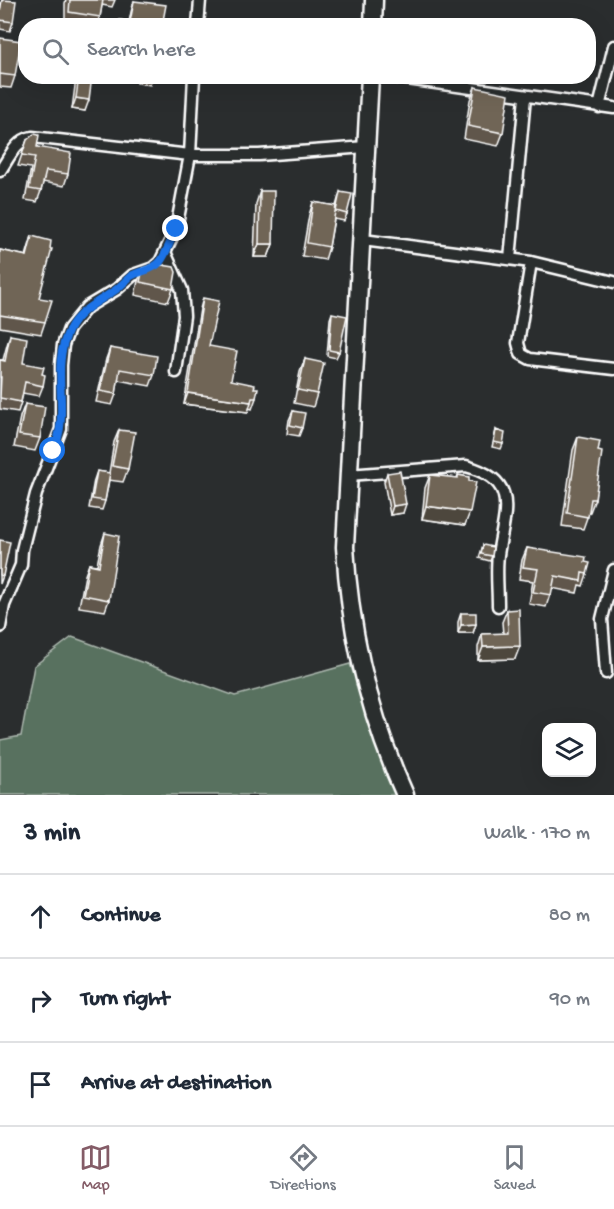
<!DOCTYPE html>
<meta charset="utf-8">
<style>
body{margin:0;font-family:"Gochi Hand",sans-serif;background:#f2f2f3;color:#1f2937}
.controls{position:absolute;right:18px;bottom:18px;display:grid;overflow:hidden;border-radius:12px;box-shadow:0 6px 24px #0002}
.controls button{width:54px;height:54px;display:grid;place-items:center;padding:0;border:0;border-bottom:2px solid #e0e1e3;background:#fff;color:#1f2937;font:30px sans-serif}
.stop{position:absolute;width:18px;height:18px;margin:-14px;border:4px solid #1a73e8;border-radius:50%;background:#fff}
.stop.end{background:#1a73e8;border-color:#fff;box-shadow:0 2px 6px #0008}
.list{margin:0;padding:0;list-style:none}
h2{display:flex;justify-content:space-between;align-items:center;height:78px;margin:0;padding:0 24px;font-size:26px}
h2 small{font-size:20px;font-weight:400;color:#747a83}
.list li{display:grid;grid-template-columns:39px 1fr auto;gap:18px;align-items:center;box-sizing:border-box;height:84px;padding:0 24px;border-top:2px solid #e0e1e3}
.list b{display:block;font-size:22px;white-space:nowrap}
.list em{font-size:20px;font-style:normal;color:#747a83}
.icon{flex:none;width:33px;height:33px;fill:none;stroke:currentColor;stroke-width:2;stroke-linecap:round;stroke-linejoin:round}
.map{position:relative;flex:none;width:614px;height:795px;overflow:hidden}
.search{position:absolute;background:#fff;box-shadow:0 6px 24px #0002;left:18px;right:18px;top:18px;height:66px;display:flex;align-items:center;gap:15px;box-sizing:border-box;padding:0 21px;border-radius:24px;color:#747a83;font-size:22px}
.sheet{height:330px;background:#fff}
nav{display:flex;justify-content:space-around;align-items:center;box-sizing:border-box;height:84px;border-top:2px solid #e0e1e3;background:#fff;font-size:16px;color:#747a83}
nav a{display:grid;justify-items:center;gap:3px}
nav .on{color:#845c67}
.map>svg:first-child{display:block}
.green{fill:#59715f;stroke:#acb8af;stroke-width:1.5}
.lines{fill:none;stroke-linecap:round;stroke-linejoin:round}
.street-casing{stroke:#fff;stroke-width:15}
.secondary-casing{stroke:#fff;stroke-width:21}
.street{stroke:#2a2d2e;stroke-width:10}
.secondary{stroke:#2a2d2e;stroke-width:16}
.wall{fill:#60574b;stroke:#fff;stroke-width:1.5}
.shaded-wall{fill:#4e473d;stroke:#fff;stroke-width:1.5}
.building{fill:#706557;stroke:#fff;stroke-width:1.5}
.route{stroke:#1a73e8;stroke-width:8}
</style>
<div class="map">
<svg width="614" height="795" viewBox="0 0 614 795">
<rect width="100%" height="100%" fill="#2a2d2e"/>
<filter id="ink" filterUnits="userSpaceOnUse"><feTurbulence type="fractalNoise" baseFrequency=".0167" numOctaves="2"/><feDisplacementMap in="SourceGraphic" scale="12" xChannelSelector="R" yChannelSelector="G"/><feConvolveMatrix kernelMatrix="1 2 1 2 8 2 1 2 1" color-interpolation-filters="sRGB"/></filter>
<g filter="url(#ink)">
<path class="green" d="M72,637L235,696L350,664L399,795H0V740L21,736L34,666Z"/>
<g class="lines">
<g class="street-casing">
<path id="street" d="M198,26L200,0
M386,76L614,108
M599,107L614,46
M0,171C9,158 16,140 32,137L190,155L194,76
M363,240L531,262L614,282
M165,252L182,290L184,316L176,372
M510,259L525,97
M531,262L518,343L521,354L530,359L614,369
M348,475L466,466C521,481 504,513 498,555C496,571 498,589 498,606
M0,627L4,605L21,565L22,550L36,494L61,429V365L63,345L69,329L87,307L117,289L133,275L153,268L160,262L176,229L190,155H259L366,147
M606,673L602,619L614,570"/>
</g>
<g class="secondary-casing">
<path id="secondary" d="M373,26L374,0
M370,76L345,547C350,634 369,715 405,795"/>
</g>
<use href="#street" class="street"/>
<use href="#secondary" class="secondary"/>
</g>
<path class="wall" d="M2,0L13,22L10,31L0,29V5Z
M66,0H115L112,7L102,5L100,17L97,26L65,25V3Z
M134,1L162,26H118L120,20L129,22L131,12Z
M0,38L15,76L11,88L0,87Z
M68,76H92L85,111L72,109L76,78Z
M139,76H153L150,85L137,83Z
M475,87L503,133L498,146L464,139L470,100Z
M27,140L37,147L68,174L64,186L43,182L41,191L37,202L25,200L31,168L18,166Z
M260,191L273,244L268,257H254L256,204Z
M340,192L347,214L344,221L334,219L329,247L325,260L302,256L309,215L313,202L336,206Z
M32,236L39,298L45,322L41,334L0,327V250L26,256Z
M143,268L173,289L168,302L135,295L138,281Z
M203,298L209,346L231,380L254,388L256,398L252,409L249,408L248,412L184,404L200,309Z
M332,313L339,352L336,358L327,356L330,319Z
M10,335L23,363L42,374L43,386L39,396L23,393L21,402L18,412L0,409V360H3L7,345Z
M110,348L154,375L150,386L118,380L116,394L112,405L96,402L106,359Z
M305,359L317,394L313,407L294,403L300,372Z
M25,404L40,438L35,451L14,447L20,417Z
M293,411L302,428L299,436L287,434L289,420Z
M119,430L128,469L123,482L109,480L105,501L102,510L89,508L94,480L97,471L109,473L114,442Z
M496,430L503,444L501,449L492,447Z
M578,437L598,451L595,499L590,512H589L583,529L562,526L573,450Z
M387,473L403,513L390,515L384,482Z
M430,475L457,478L458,475L465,525L422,519L425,488Z
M105,533L109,600L105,611L79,607L85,575L89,564L97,565L101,545Z
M0,540L3,576L0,584Z
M483,545L492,556L490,561L479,558Z
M527,548L585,562L587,574L583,586L579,585L577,593L552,588L546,607L529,604L533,581L519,579L522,560Z
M507,610L515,659L478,660V647L482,634H503L502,622Z
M461,613L476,624L473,633H458V622Z"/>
<path class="shaded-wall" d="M76,98L89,100L85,111L72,109Z
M259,244H273L268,257H254Z
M188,393L251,402L248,412L184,404Z
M406,504L403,513L390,515L393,506Z
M426,506L470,512L465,525L422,519Z
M476,624L473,633H458L461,625Z
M520,646L515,659L478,660L483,647Z"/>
<path class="building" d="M2,0L16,1L13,22L0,20V13Z
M70,0H103L100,17L69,12Z
M134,1L166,5L162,26H119L120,20L130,22Z
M0,38L21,41L15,76L0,74Z
M79,76H92L89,100L76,98Z
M475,87L509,94L503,133L468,126Z
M34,134L39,135L37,147L71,153L68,174L46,171L41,191L29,189L35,157L22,155L27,140Z
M260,191H274L273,244H259Z
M340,192L352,194L347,214L336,211Z
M313,202L336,206L329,247L307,243Z
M32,236L51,241L50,249H52L39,298L52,300L45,322L0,315V250L27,256Z
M156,264L174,267L176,272L173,289L140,282L143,268Z
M203,298L219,301L209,346L237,351L231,380L255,385L254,388H258L256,398H252L251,402L188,393Z
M332,313L347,316L339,352L329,350Z
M10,335L27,338L23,363L44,367L42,374L45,375L43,386L25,382L21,402L0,398L1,377H0V360L5,361Z
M110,348L157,356L154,375L120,369L116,394L100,391Z
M305,359L324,363L317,394L298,390Z
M25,404L45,407L40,438L19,435Z
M293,411L305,413L302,428L290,425Z
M119,430L135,432L128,469L112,466Z
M496,430L505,433L503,444L494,442Z
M578,437L600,441L598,451L602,452L595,499H591L588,517L567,513Z
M97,471L110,473L105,501L92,499Z
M400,471L406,504L393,506L387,473Z
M430,475L458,478V475L469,477V481L476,482L470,512L426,506Z
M105,533L119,536L109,600L83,595L89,564L99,566Z
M0,540L10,542L3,576L0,575Z
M483,545L493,547L492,556L481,554Z
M527,548L586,557L585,562L590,563L587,574L582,573L581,581L555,576L551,595L533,592L538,569L523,567Z
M519,609L520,646L483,647L482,634L508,633L507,610Z
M461,613H476V624L461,625Z"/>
</g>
<g class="lines" filter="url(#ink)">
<path class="route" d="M53,451C72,413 49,369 69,330C79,310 97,303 114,291C120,287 125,281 131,276C141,270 152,271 160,262C167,253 171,239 176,229"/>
</g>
</svg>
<div class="controls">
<button><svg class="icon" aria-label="layers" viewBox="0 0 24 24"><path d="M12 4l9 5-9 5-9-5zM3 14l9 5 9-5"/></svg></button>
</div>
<div class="stop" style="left:53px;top:451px"></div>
<div class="stop end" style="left:176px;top:229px"></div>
<div class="search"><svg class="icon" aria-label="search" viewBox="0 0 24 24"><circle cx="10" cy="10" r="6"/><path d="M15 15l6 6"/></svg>Search here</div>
</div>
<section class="sheet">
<h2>3 min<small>Walk · 170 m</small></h2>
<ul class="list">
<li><svg class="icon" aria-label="ahead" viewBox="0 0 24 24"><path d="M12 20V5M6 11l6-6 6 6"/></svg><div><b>Continue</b></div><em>80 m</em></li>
<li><svg class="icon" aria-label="right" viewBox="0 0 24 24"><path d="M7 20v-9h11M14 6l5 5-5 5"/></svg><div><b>Turn right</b></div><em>90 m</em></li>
<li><svg class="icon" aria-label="arrive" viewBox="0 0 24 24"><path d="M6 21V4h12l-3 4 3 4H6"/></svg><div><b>Arrive at destination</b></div></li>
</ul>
</section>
<nav>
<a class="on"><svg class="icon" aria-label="map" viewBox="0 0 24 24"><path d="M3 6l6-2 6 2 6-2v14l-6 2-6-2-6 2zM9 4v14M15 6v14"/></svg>Map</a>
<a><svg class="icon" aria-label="directions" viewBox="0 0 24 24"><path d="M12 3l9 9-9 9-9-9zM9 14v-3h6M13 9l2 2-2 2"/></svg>Directions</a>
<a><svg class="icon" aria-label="saved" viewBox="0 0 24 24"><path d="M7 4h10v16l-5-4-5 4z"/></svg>Saved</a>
</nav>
